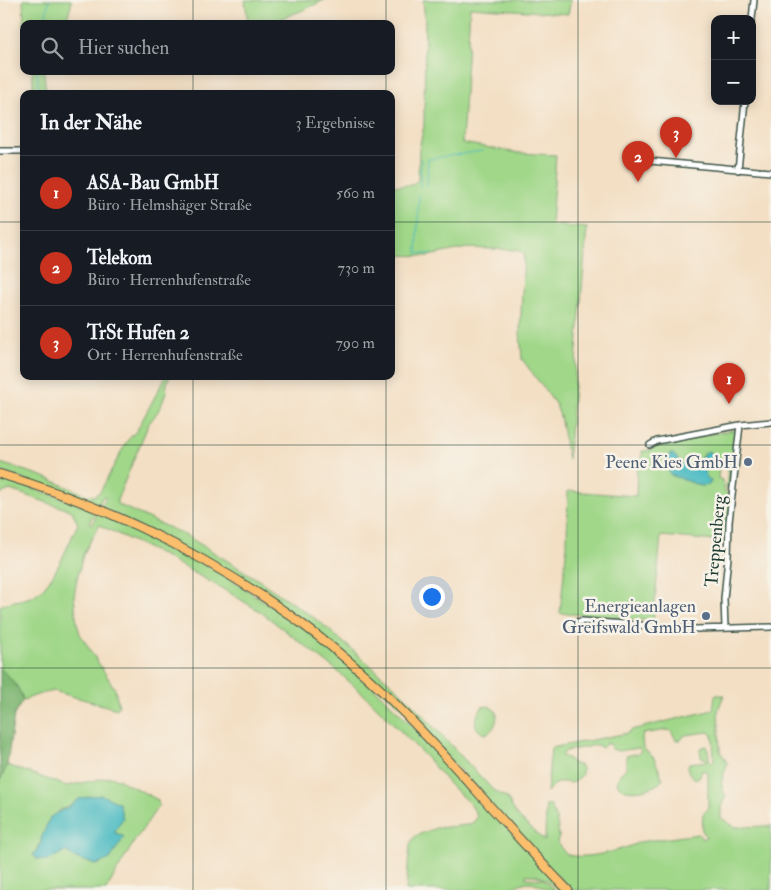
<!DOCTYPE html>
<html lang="de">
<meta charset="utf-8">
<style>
body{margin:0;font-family:"IM FELL Double Pica",serif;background:#20242c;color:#f1f3f6}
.controls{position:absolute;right:15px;top:15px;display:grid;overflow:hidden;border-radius:10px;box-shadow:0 2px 12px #0003}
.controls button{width:45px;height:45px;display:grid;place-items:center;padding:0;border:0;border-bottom:1px solid #363941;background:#171b24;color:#f1f3f6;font:25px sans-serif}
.you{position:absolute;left:431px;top:596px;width:18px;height:18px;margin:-12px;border:4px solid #fff;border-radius:50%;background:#1a73e8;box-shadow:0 0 0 8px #1a73e833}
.badge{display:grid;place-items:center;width:32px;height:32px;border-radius:50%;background:#c8321e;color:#fff;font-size:16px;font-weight:700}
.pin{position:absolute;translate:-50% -41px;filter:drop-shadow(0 1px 2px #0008)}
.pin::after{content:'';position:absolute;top:26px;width:18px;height:15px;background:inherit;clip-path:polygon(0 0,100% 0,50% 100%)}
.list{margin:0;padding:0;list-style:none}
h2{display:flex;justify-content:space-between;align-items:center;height:65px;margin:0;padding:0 20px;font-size:21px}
h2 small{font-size:16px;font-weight:400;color:#9ea1a6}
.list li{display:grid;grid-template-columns:32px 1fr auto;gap:15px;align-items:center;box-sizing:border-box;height:75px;padding:0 20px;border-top:1px solid #363941}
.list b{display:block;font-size:19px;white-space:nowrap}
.list p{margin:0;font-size:16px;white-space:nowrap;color:#9ea1a6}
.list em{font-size:16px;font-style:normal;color:#9ea1a6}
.icon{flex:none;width:28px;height:28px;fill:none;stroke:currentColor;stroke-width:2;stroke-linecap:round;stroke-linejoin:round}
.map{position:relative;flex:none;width:771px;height:890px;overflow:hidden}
.search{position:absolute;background:#171b24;box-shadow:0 2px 12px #0003;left:20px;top:20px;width:375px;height:55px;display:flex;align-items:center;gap:12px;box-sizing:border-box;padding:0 18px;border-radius:10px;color:#9ea1a6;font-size:19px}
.panel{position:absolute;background:#171b24;box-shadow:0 2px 12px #0003;left:20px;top:90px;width:375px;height:290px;border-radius:10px}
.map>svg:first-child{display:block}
.green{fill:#a0d789;stroke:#608a5e;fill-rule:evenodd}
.forest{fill:#80b875;stroke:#507a54}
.water{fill:#4cbbc2;stroke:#367c7b}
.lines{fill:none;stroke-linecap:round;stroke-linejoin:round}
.stream{stroke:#4cbbc2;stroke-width:1}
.minor-casing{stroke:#3f554a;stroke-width:8}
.trunk-casing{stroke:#3f554a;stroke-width:10}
.minor{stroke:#fff;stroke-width:5}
.trunk{stroke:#fabe6d;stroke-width:8}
.grid{fill:none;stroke:#1f3d34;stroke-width:1;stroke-opacity:0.55}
.service-dot{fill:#5c6f8a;stroke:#f7f3e8;stroke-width:2}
.labels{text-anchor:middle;stroke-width:5;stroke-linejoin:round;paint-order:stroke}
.service-label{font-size:18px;fill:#4e5e75;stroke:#f7f3e8;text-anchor:end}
.street-label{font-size:18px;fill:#1f3d34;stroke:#f7f3e8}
</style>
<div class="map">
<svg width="771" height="890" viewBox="0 0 771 890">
<rect width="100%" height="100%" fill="#f7f3e8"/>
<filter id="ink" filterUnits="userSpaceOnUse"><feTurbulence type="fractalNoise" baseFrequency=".02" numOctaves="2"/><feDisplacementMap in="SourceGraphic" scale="10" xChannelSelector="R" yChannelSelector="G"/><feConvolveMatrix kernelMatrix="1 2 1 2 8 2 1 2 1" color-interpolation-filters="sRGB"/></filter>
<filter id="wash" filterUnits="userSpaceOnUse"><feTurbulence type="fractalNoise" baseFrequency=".0096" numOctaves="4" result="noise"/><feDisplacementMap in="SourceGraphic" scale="20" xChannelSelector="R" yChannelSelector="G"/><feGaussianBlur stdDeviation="1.12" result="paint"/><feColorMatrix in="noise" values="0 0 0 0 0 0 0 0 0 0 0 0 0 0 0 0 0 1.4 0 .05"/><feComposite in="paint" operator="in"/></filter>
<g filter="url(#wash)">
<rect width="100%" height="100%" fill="#f3dfc4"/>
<path class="green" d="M23,0H71V6L65,24L24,25Z
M245,0H324C300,12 274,24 248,24Z
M423,0H571L568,14L470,7L462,143L519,153L556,155L551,225L587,228L568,459L560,416L556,405L522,359L520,332L524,254L517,250L467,248L428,256L391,255V186L412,185L418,180L419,149L424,126L425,21Z
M32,71H44L45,85L48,94H34Z
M166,376H170C165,385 168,388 165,395C162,406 156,415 149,423L117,500V504L187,536L257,579L320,622L402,693L493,790L507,798L517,816L545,841L546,804L550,805C555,814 559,827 559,838L557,840C558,845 564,853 569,855C583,860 626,850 639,842L699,834L702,839L706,837L702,830L703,814L708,809V774L706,771L703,770L699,777L695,779C689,774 686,771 689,763L707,761V759L701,757L700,748L707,746L710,762H714L713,737L711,734L708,732L685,735L681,740H676L671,731L667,730L643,734L642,737L643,748L654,758L663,779C652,796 596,796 626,768V756L635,754L637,755L641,750L639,748L618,751L612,749L609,743L606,744L602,748L597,745L565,751L561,756L568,758L572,763L581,766C583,771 583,773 579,778C570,788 566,779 557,783C553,785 550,789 547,792L551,748L628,733L631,730L713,710L715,695H724L718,710L720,750L727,763C724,778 717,782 726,796L721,806V818L735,827L769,826L771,825V890H572L552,871L403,708L258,590L101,507L106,497L103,496L98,506L0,471V463L42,476L86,495L94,496L100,492L127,441L137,430Z
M733,430L737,435L731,488L728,489L726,487L729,459L720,458L718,478L722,480L725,491L730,495L727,542L661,536L653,621L560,613L567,543L568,491L636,496L637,461L642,460V451L651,450L658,443ZM704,453L706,478L711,481L701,486L691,481L666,463L670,454C676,456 676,458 680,462C689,471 699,461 704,453Z
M0,477L96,510L89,523L92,524L98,511C187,552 273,599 346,663C425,732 493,813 564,890H558C549,880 540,874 526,875V878L543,879L555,890C543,890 540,883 530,882C520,882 513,889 504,890C472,890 438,890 406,890L410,844L415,836L436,828L468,825L475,821L477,815L471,805L449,784L428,759L371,701L335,669L261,612L223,589L164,556L99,525L83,555L77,578L74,597L77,623L80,634L115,689L119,707L117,709L54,691L40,694L23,700C19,686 10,678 0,668V606C10,600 23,601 33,596C54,585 68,544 78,524L72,511L10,490L0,494Z
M489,706L497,712C497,722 495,731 484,734C471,727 475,718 482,707Z
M7,765L67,786L110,777L118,779L158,800L159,805L134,842L106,890H0V781ZM79,799L120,822L114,832L124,837L103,862L96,865L76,858L65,851L47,861L34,854L60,810L70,806Z"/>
<path class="forest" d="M0,668C10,678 19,686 23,700L14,715L7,765L0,781Z"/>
<path class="water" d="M708,451L713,455L709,465L705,467L706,478L711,481L709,485L701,486L671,475C666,468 665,461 670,454H673C676,456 678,460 681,463C693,472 700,456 708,451Z
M102,795L119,803L123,818L114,832L124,837L110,859L96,865L76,858L65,851L47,861L37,859L33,855L41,844V839L50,817L70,806L79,799L91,796Z"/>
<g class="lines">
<path class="stream" d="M44,24L49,0
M37,71L39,94
M427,186L428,159L482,151
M420,187L421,159
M419,195L417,253L432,254"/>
</g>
</g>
<g filter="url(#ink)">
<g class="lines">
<g class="minor-casing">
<path id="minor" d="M752,19L754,0
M0,151H24
M650,161L771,172
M738,170L745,101
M650,445L657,441L740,425L771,422
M568,624L582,621L695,629L771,627
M725,628L724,599L728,557L729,522L740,425"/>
</g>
<g class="trunk-casing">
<path id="trunk" d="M0,474C141,516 274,589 382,691C448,754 504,826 568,890"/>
</g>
<use href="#minor" class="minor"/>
<use href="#trunk" class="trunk"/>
</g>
</g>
<path class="grid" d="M193,0V24M386,0V24M578,0V890M193,71V94M386,71V94M0,222H24M391,222H771M193,376V890M386,376V890M0,445H771M0,668H771"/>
<g class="service-dot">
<circle cx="748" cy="462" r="5"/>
<circle cx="706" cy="616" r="5"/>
</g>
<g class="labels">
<g class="service-label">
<text x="738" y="468">Peene Kies GmbH</text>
<text x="696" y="612">Energieanlagen<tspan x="696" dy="21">Greifswald GmbH</tspan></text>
</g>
<g class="street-label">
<text transform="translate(715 541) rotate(-85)" y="6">Treppenberg</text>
</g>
</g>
</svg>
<div class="controls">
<button>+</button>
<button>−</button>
</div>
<div class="you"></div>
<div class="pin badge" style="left:729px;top:404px">1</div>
<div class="pin badge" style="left:638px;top:182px">2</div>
<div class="pin badge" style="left:676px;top:158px">3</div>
<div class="search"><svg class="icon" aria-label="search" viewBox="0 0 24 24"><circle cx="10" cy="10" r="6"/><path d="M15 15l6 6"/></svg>Hier suchen</div>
<section class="panel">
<h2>In der Nähe<small>3 Ergebnisse</small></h2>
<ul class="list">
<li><span class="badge">1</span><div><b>ASA-Bau GmbH</b><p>Büro · Helmshäger Straße</p></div><em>560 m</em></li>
<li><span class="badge">2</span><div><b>Telekom</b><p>Büro · Herrenhufenstraße</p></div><em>730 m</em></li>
<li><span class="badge">3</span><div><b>TrSt Hufen 2</b><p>Ort · Herrenhufenstraße</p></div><em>790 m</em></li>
</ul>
</section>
</div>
